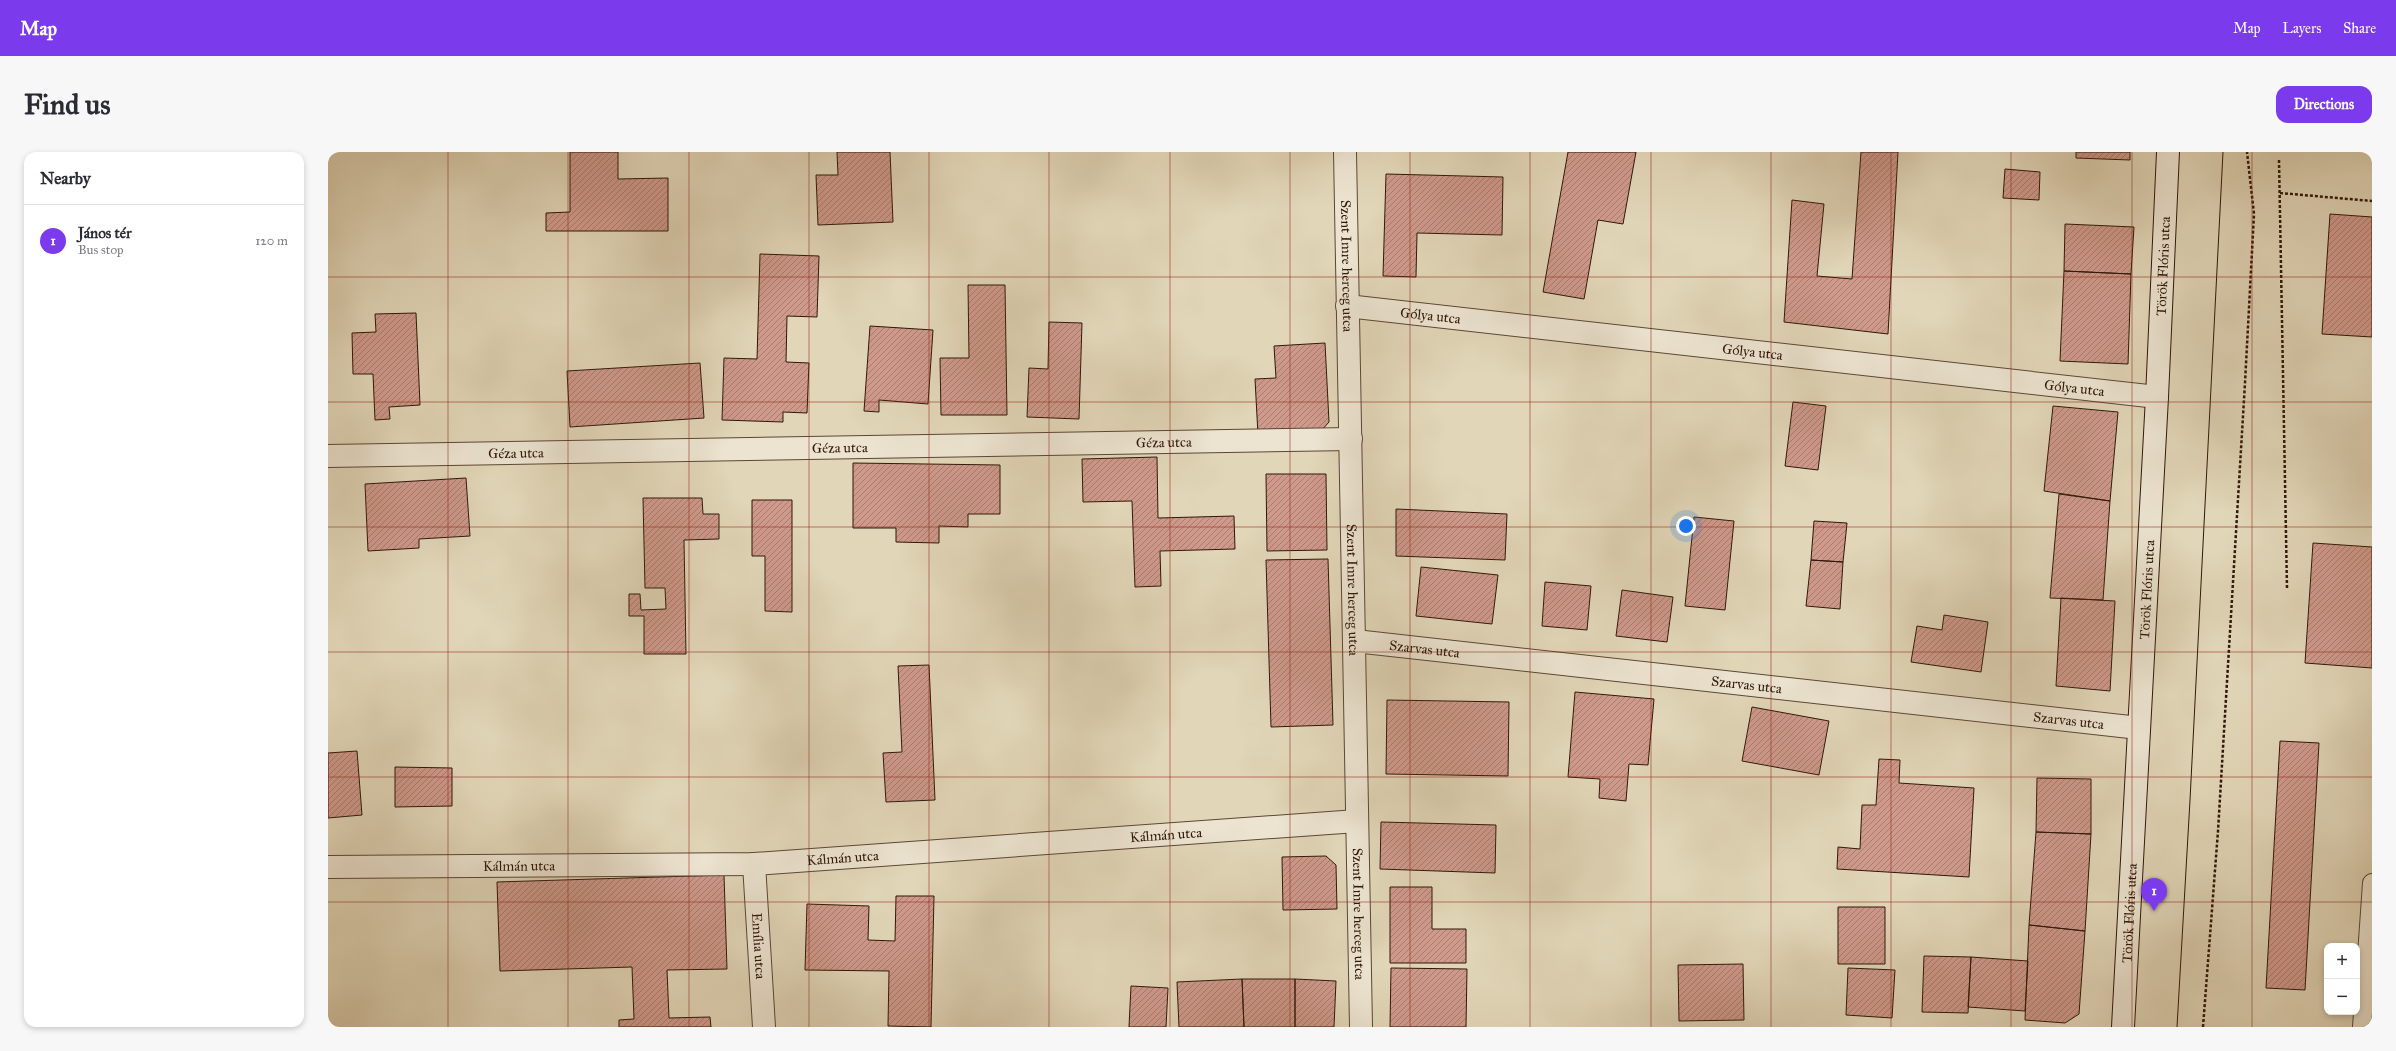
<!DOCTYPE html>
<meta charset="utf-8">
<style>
body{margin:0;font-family:"IM FELL Great Primer",serif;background:#f7f7f7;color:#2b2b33}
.controls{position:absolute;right:12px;bottom:12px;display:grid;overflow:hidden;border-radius:8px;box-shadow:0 2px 6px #0003}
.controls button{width:36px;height:36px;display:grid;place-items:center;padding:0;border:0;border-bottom:1px solid #e1e1e2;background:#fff;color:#2b2b33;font:20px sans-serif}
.you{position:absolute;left:1358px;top:374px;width:14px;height:14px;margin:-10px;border:3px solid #fff;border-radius:50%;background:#1a73e8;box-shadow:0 0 0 6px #1a73e833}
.badge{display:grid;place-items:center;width:26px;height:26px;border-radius:50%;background:#7c3aed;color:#fff;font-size:13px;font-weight:700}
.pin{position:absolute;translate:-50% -33px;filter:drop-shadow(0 1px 2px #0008)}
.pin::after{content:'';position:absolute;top:21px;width:14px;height:12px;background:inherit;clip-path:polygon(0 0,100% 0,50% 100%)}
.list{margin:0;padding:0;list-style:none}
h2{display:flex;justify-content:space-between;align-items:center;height:52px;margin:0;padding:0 16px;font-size:17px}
h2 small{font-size:13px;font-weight:400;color:#7c7c81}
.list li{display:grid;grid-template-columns:26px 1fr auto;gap:12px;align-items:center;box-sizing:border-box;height:72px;padding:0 16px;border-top:1px solid #e1e1e2}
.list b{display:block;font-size:15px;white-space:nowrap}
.list p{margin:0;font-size:13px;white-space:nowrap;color:#7c7c81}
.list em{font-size:13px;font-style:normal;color:#7c7c81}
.map{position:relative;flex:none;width:2044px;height:875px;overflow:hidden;border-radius:12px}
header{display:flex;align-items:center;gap:24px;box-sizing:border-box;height:56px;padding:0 20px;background:#7c3aed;color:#fff}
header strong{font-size:19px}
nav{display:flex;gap:22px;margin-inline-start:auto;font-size:14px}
.intro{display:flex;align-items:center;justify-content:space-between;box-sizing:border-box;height:96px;padding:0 24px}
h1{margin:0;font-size:28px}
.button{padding:10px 18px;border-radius:12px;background:#7c3aed;color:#fff;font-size:14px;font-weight:700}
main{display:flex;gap:24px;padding:0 24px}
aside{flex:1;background:#fff;border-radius:12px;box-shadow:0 2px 6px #0003}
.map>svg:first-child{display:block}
.building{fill:url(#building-hatch);stroke:#301709}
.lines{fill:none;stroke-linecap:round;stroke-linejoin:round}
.lane-casing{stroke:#5c4735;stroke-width:20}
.street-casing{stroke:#5c4735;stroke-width:24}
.secondary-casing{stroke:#301709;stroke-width:24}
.path{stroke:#301709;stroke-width:2.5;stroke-dasharray:3 2;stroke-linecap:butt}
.lane{stroke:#ece4d1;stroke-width:18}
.street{stroke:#ece4d1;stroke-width:22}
.secondary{stroke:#ece4d1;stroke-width:22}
.tram{stroke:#301709;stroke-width:1}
.grid{fill:none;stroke:#8f2418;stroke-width:1;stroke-opacity:0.55}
.labels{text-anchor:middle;stroke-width:3;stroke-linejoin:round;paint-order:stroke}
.street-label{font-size:14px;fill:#301709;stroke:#ece4d1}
</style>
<header>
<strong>Map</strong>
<nav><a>Map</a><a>Layers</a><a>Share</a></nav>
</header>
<div class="intro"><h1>Find us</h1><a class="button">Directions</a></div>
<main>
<aside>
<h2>Nearby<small></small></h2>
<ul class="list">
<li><span class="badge">1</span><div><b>János tér</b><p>Bus stop</p></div><em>120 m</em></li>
</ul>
</aside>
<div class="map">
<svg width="2044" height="875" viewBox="0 0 2044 875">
<defs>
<pattern id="building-hatch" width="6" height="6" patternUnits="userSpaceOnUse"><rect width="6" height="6" fill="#cf998b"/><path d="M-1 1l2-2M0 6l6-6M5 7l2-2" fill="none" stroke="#a87c70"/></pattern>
</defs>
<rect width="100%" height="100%" fill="#e1d6b8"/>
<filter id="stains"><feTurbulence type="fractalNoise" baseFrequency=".005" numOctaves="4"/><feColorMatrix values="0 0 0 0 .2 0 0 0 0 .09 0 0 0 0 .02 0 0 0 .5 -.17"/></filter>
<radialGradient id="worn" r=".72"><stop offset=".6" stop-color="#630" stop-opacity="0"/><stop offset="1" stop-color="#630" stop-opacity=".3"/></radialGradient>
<path class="building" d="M242,0H290V27L340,26V79H218V61L242,60Z
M509,0H562L565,70L490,73L488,23H510Z
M1240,0H1308L1295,72L1270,68L1256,147L1215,140Z
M1533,0H1570L1560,182L1456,170L1464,48L1496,52L1489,124L1524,127Z
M1748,0H1802V8L1748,6Z
M1677,17L1712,20L1711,48L1675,46Z
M1058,22L1175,25L1174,83L1089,81L1088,125L1055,124Z
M2002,62L2044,65V185L1994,182Z
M1737,72L1806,75L1803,122L1736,119Z
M432,102L491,104L489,165L459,164L458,210L481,211L479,261L455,260V270L394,268L396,206L429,207Z
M1736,119L1803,122L1800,212L1732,209Z
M640,133H677L679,263H613L612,206H641Z
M88,161L92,253L61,255L62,267L47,268L45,222H25L24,181L48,180L47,162Z
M721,170L754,171L751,267L699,265L701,216L720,217Z
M542,174L605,178L600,252L551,248V260L536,259Z
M997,191L1001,270L992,280L930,283L927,227L948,226L946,194Z
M372,211L376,266L242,275L239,219Z
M1465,250L1498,254L1490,318L1457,314Z
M1725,254L1790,260L1782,349L1716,339Z
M829,305L830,366L906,364L907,397L832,399L833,434L807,435L804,349L755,350L754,307Z
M525,311L672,313V362H640V375L611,374V391L568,390V376H525Z
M938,322H998L999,398L939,399Z
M138,326L142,384L91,387V396L40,399L37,332Z
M1731,342L1782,349L1775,448L1722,446Z
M315,346H374L375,362H391V387L356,388L358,502H316V464H301V442H312L313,458L338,457L337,436H317Z
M424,348H464V460L437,459V404H424Z
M1068,357L1179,362L1177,408L1068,404Z
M1366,365L1406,369L1397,458L1357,454Z
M1486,369L1519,371L1515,410L1483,408Z
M1985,391L2044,395V516L1977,511Z
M1000,407L1005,573L943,575L938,408Z
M1483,408L1515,410L1512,457L1478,454Z
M1093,415L1170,423L1164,472L1088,464Z
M1217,430L1263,434L1259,478L1214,474Z
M1294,438L1345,445L1339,490L1288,484Z
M1733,446L1787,449L1782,539L1728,534Z
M1616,463L1660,470L1653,520L1583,510L1589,474L1614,478Z
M601,513L607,648L558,650L555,601L574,600L570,514Z
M1247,540L1326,547L1320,613L1301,612L1298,649L1271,646L1272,627L1240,625Z
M1059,548L1181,550L1180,624L1058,622Z
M1424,555L1501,569L1491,623L1414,609Z
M1952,589L1991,591L1977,838L1938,836Z
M29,599L34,663L0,666V601Z
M1551,607L1572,608L1571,631L1646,636L1641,725L1509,717L1510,695L1532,697L1534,653H1548Z
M67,615L124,616V654L67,655Z
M1709,626L1763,627V682L1708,680Z
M1053,670L1168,673L1167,721L1052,717Z
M1708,680L1763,682L1757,779L1701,773Z
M998,704L1008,713L1009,757L955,758L954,705Z
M396,723L399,817L339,818L341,866L382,865L383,875H291V868L306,867L304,815L172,819L169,730Z
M1062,735H1104V777H1138V811H1062Z
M568,744H606L603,875L560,874L561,819L477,818L479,752L541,754L540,788L567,789Z
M1510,755H1557V812H1510Z
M1701,773L1757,779L1751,862L1737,871L1697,868Z
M1596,804L1643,805L1640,861L1594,860Z
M1643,805L1700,809L1697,859L1640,855Z
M1415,812L1416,868L1351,869L1350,813Z
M1063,816L1139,817L1138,875H1062Z
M1520,816L1567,818L1564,866L1518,863Z
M914,827L916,875H851L849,830Z
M914,827H967V875H916Z
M967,827L1008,829L1006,875H967Z
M803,834L840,836L838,875H801Z"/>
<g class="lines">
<g class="lane-casing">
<path id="lane" d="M2034,875L2044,731"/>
</g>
<g class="street-casing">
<g id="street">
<path id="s1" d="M1017,0L1033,875"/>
<path id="s2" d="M1019,154L1829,245"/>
<path id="s3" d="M0,304L1023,287"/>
<path id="s4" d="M1027,489L1811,576"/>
<path id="s5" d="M426,712L436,875"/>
<path id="s6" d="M0,715L426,712L1029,669"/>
</g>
</g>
<g class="secondary-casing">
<g id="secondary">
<path id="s7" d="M1795,875L1829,245L1840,0"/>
</g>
</g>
<path class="path" d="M1951,8L1959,436
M1952,41L2044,49
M1875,875L1890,679L1917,231L1926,62L1919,0"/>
<use href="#lane" class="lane"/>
<use href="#street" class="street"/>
<use href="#secondary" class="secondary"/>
<path class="tram" d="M1849,875L1862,648L1895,0"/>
</g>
<path class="grid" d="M120,0V875M240,0V875M361,0V875M481,0V875M601,0V875M721,0V875M842,0V875M962,0V875M1082,0V875M1202,0V875M1323,0V875M1443,0V875M1563,0V875M1683,0V875M1804,0V875M1924,0V875M0,125H2044M0,250H2044M0,375H2044M0,500H2044M0,625H2044M0,750H2044"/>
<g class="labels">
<g class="street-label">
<text dy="5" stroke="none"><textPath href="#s1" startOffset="114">Szent Imre herceg utca</textPath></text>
<text dy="5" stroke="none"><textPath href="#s7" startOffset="762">Török Flóris utca</textPath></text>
<text dy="5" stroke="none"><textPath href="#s2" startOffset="84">Gólya utca</textPath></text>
<text dy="5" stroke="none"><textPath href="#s2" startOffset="408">Gólya utca</textPath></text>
<text dy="5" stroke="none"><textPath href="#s2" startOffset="732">Gólya utca</textPath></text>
<text dy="5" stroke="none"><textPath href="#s3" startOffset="836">Géza utca</textPath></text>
<text dy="5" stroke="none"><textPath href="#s3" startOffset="512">Géza utca</textPath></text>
<text dy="5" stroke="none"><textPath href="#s3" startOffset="188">Géza utca</textPath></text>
<text dy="5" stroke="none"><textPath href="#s1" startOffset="438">Szent Imre herceg utca</textPath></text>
<text dy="5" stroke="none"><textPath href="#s7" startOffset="438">Török Flóris utca</textPath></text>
<text dy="5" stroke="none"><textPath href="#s4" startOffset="70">Szarvas utca</textPath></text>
<text dy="5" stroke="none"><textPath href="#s4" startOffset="394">Szarvas utca</textPath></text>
<text dy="5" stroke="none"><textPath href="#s4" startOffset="718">Szarvas utca</textPath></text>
<text dy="5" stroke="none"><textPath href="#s6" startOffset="839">Kálmán utca</textPath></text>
<text dy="5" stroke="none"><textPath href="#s6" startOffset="515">Kálmán utca</textPath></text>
<text dy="5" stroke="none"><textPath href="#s6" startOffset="191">Kálmán utca</textPath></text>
<text dy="5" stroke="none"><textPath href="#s1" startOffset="762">Szent Imre herceg utca</textPath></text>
<text dy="5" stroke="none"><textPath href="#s7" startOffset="114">Török Flóris utca</textPath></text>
<text dy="5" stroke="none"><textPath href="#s5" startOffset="82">Emília utca</textPath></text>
</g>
</g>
<rect width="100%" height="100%" filter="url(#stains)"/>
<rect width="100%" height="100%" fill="url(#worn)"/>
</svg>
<div class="controls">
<button>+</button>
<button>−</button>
</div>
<div class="you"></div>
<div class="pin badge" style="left:1826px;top:759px">1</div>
</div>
</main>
